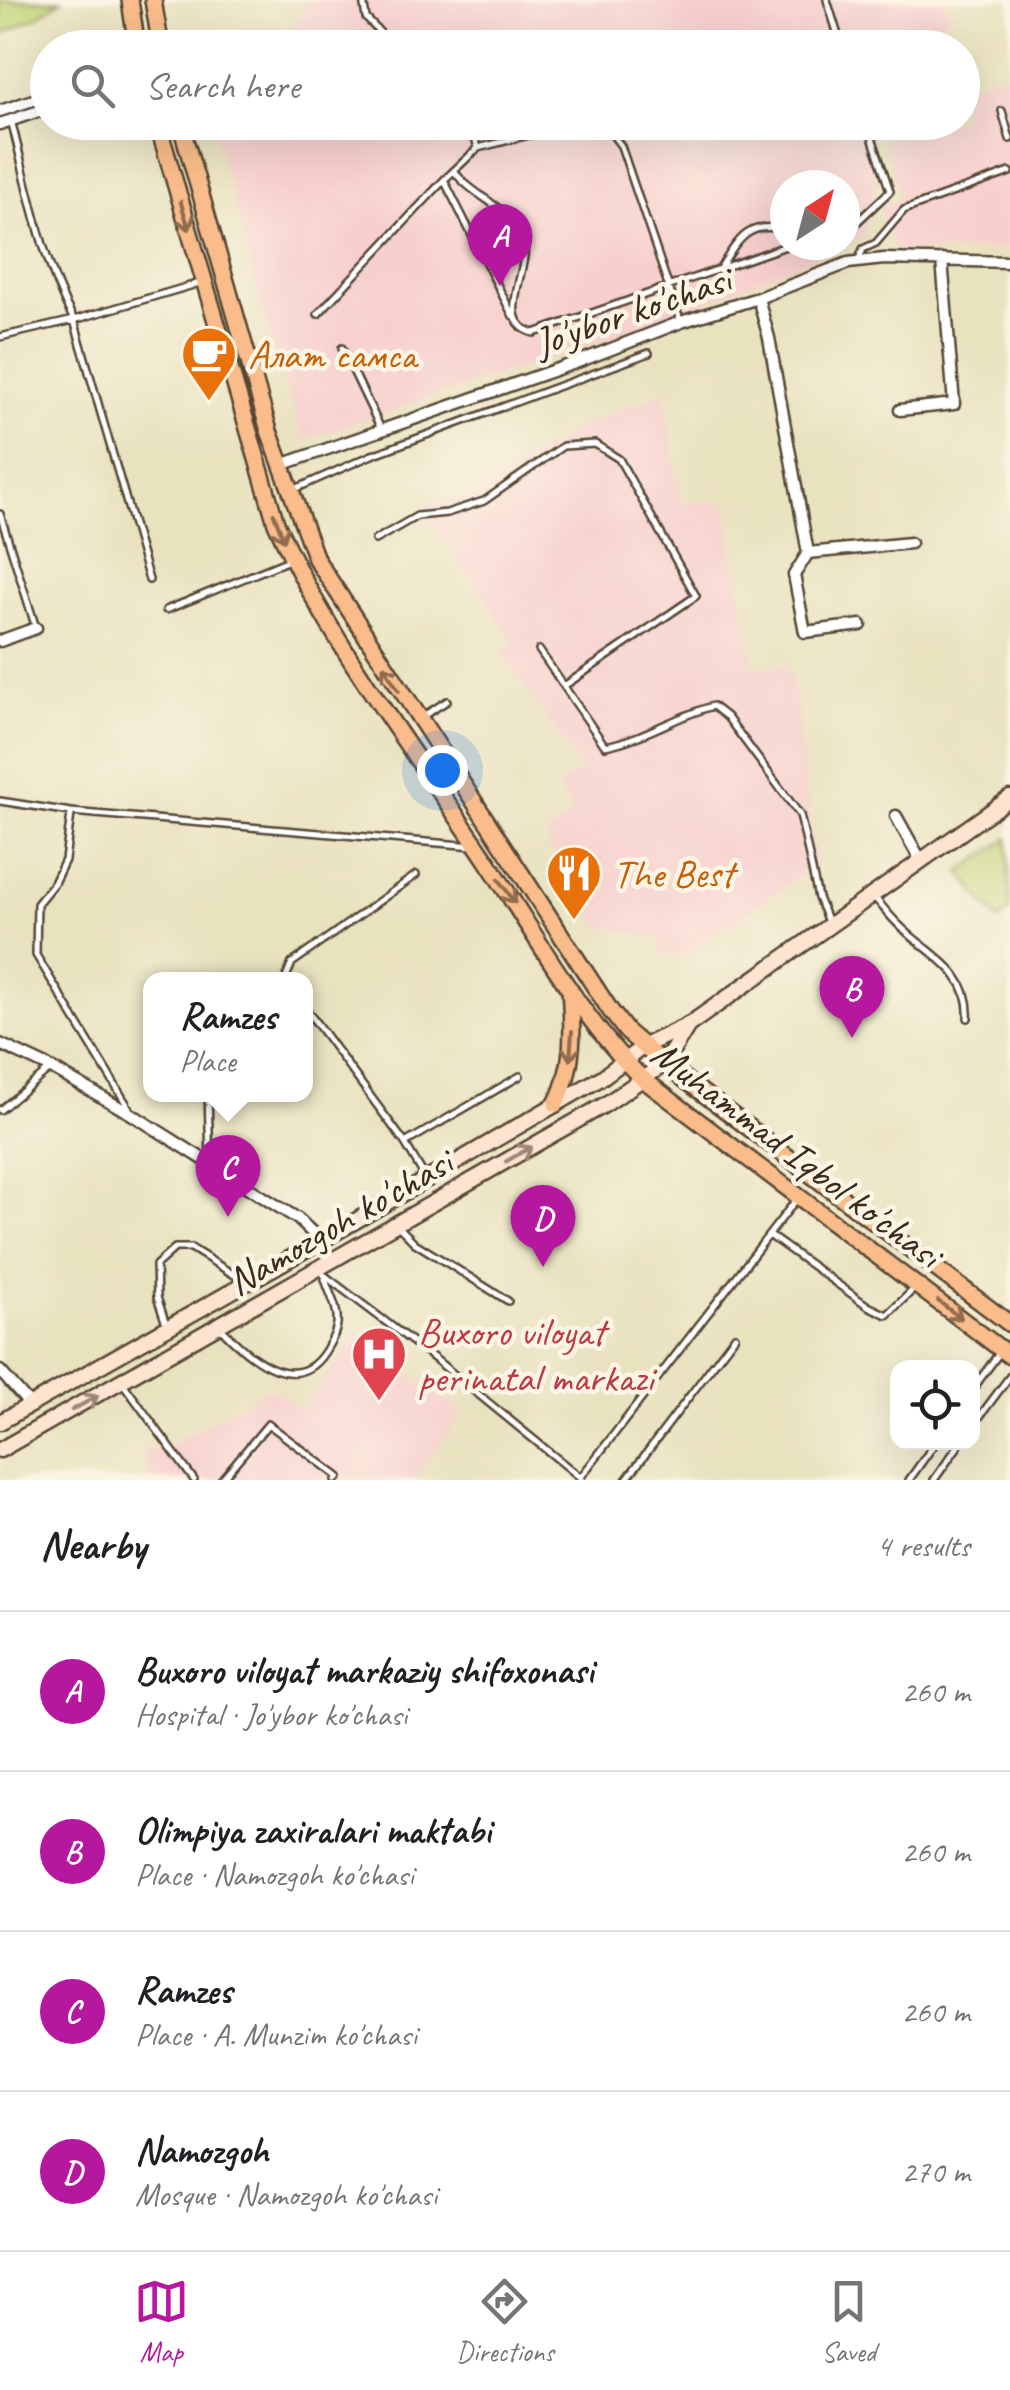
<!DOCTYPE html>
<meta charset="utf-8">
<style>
body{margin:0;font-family:Caveat,sans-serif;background:#f6f6f6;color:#202124}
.controls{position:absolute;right:30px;bottom:30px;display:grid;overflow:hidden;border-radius:20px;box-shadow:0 10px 40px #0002}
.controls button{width:90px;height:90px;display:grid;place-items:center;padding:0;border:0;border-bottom:2px solid #e0e0e0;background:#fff;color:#202124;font:50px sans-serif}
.compass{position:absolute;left:770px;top:170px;width:90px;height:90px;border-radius:50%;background:#fff;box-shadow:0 10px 40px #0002;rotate:36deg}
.you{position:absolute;left:442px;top:770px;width:35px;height:35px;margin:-25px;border:8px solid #fff;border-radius:50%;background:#1a73e8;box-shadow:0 0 0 15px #1a73e833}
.badge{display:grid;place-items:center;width:65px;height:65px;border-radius:50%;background:#b5179e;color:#fff;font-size:32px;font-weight:700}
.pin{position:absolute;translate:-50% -82px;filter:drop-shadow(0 2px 5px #0008)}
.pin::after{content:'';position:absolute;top:52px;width:35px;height:30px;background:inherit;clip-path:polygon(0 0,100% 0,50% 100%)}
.popup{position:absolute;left:143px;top:972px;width:170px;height:130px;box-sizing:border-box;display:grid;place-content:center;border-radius:20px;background:#fff;filter:drop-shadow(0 2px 8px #0005);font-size:32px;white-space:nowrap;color:#757577}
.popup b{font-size:38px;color:#202124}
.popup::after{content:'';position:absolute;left:50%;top:100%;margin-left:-20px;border:20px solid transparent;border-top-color:#fff}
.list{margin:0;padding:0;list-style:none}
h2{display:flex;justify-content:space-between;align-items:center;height:130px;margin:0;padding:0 40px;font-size:42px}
h2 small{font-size:32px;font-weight:400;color:#757577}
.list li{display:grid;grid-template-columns:65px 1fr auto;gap:30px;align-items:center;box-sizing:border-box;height:160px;padding:0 40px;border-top:2px solid #e0e0e0}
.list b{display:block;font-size:38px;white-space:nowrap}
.list p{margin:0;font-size:32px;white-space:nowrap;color:#757577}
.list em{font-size:32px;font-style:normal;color:#757577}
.icon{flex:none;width:55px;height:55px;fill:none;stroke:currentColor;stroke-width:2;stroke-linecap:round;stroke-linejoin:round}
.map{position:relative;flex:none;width:1010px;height:1480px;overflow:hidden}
.search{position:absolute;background:#fff;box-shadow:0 10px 40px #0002;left:30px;right:30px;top:30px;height:110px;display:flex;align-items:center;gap:25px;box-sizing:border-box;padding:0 35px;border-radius:55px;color:#757577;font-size:38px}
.sheet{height:770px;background:#fff}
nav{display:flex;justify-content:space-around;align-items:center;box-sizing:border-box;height:140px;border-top:2px solid #e0e0e0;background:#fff;font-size:28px;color:#757577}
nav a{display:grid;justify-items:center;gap:5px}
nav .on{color:#b5179e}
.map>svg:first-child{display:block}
.built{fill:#f7d0ce}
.green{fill:#c0d275;stroke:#7e7e4a;stroke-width:2.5}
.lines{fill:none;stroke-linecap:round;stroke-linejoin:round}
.lane-casing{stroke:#554636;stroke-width:10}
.street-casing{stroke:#554636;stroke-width:15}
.secondary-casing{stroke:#554636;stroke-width:19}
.primary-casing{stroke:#554636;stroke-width:20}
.lane{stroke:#fff;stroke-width:5}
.street{stroke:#fff;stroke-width:10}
.secondary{stroke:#fde4d0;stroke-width:14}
.primary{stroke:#f9bc8a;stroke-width:15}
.oneway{stroke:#906c4f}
.oneway2{stroke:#9c8777}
.labels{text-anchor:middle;stroke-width:9;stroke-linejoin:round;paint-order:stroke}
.street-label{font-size:40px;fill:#3b2a1e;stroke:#fcf5e5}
.food-label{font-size:40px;fill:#c56008;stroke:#fcf5e5;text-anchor:start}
.health-label{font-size:40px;fill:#be3a42;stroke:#fcf5e5;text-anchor:start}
</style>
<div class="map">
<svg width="1010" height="1480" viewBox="0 0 1010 1480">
<rect width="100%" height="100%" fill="#fcf5e5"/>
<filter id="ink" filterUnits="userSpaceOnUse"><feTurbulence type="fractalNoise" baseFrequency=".01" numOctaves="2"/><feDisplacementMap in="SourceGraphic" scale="20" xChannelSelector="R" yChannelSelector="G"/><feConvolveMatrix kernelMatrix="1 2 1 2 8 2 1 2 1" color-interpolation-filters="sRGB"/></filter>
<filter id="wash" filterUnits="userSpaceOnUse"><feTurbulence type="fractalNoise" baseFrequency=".0048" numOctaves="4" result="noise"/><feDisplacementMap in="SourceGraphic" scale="40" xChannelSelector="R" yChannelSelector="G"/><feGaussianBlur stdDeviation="2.25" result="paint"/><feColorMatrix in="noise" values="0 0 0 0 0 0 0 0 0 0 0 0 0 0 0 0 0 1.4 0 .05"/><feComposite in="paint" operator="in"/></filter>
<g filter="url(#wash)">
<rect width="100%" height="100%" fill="#e9e2bf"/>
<path class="built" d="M306,0H944L951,18L883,48H287Z
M1010,71V249L896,253L880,208L900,199L879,123L962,122L963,87Z
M212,123H859L879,178L862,238L845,245V185H785V245H844L645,327L303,440L269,332Z
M664,391L681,503L725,501L754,668L787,665L789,677L793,678L815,866L685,955H660V938L606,927L601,929L549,849L547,833L574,814L558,786L581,769L502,652L515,643L422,506L473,496L579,428Z
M358,1334L416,1376L414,1380L432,1394L436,1391L464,1412L414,1480H154L140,1454L159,1446L162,1449L270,1387L301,1411Z"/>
<path class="green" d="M0,0H61L39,16L0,35Z
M1008,839L1010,910L999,921L960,872Z"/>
</g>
<g filter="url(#ink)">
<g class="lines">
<g class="lane-casing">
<path id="lane" d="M363,0L366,18L395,48
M827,0L842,48
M1002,111L1010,139
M11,120C28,186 41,260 74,320L149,580
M465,122L473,131L478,148L444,180L513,316
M598,122L608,129L621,146L680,320
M478,148L580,122
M455,172C472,197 519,211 524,243C529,272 494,322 534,333L789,245
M845,227L855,224L890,191L867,122
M859,259L863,249L876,243L904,210L1010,172
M719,270C738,241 747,220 785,230
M318,314L444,180
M0,337L74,320L200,283
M342,348L381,429
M293,490L372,455L649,353
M0,514L36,628
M375,540L417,516L447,513L484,501L563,446L595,444L619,459L696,596L564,686
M166,610L289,560
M539,650L605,746C643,739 676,716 713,706L727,717L800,815L818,898L828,922
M420,718L447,701
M0,801L71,812L474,846
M71,814L65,860L54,883L37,904L36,955L129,1108
M874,897C883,907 891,918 901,927C931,956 971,971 968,1018
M285,980L292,963L416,875
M306,1009L405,1143
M208,1094L210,1161
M0,1110L49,1070
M425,1177L405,1143L520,1076
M399,1227L415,1243L508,1301
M769,1235L868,1306L887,1315L915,1288
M324,1275L435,1359L581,1478
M166,1324L157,1297L156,1265L175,1248H191L244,1281
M220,1327C245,1354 294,1398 324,1353C329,1345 336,1335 337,1324C339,1309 329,1293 325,1279
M122,1382L194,1480
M972,1390L1000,1352
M972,1427L1010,1376
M580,1478L796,1200
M221,1480L268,1424L339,1477L336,1480
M626,1480L735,1336
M909,1480L936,1442
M934,1480L961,1442"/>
</g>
<g class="street-casing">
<path id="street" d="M0,111L48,95
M0,124L48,108
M758,298L769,338L808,553L794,575L805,632L861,625
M900,410L954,404L942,260
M281,465L575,363L681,322L758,298L848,263L884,259L1010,262
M808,553L910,543
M0,641L36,628
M896,816L921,861
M0,1044L51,1068L133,1115L298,1219L321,1241
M0,1371L30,1405"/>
</g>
<g class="secondary-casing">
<path id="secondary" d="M0,1422L321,1241L601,1078L644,1046L690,1024L1010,798
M0,1450L606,1104L664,1064L689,1024"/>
</g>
<g class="primary-casing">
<path id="primary" d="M130,0L137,48
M153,0L161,48
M157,122L276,523C329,643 417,755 489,864C533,931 586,1027 644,1080L1010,1356
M180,122L269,431L316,559L610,1010L626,1031L664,1064L1010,1324
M556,1104C575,1067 573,1030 570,989"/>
</g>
<use href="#lane" class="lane"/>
<use href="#street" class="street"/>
<use href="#secondary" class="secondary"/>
<use href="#primary" class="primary"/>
</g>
<defs><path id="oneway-shaft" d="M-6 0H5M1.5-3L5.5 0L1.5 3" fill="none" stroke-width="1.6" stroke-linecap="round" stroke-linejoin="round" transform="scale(2.5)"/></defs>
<g class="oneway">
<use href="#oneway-shaft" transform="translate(185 216) rotate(73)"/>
<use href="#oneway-shaft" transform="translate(279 527) rotate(69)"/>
<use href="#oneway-shaft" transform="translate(391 678) rotate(-122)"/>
<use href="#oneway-shaft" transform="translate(507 891) rotate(56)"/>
<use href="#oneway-shaft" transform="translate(571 1046) rotate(94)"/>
<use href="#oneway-shaft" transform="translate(950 1310) rotate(37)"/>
</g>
<g class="oneway2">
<use href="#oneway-shaft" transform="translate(519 1154) rotate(-30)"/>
<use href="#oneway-shaft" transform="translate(85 1403) rotate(-29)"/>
</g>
</g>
<defs>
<g id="cafe-pin" transform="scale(2.875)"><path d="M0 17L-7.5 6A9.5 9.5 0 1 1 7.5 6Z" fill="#e8710a" stroke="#fcf5e5"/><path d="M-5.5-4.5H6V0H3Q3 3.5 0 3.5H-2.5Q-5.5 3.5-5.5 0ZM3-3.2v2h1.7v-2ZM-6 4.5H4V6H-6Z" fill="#fff"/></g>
<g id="restaurant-pin" transform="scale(2.875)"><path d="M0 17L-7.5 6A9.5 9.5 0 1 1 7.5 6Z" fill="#e8710a" stroke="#fcf5e5"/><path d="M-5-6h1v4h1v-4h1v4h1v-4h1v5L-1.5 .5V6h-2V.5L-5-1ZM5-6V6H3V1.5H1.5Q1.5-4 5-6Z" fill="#fff"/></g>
<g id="hospital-pin" transform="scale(2.875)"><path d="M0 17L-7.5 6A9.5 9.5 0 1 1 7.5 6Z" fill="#e0444e" stroke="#fcf5e5"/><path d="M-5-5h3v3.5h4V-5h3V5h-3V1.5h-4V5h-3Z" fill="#fff"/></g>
</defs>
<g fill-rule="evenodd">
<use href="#cafe-pin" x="209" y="354"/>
<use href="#restaurant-pin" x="574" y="873"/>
<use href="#hospital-pin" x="379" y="1354"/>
</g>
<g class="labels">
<g class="street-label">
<text transform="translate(632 310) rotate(-19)" y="14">Jo'ybor ko'chasi</text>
<text transform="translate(797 1153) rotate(37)" y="14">Muhammad Iqbol ko'chasi</text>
<text transform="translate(339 1221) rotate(-30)" y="14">Namozgoh ko'chasi</text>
</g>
<g class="food-label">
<text x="248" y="368">Алат самса</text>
<text x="613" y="887">The Best</text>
</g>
<g class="health-label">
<text x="418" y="1345">Buxoro viloyat<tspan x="418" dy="46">perinatal markazi</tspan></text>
</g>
</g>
</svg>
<div class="controls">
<button><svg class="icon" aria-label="locate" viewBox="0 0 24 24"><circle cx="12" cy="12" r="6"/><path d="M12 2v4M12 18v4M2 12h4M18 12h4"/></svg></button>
</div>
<svg class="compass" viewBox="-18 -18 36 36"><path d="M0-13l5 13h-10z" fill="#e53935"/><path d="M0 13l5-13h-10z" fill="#757577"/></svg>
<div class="you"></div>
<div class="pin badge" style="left:500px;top:286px">A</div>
<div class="pin badge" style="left:852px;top:1038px">B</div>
<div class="pin badge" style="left:228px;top:1217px">C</div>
<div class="popup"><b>Ramzes</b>Place</div>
<div class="pin badge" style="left:543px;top:1267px">D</div>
<div class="search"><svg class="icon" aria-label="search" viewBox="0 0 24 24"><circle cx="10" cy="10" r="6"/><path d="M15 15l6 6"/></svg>Search here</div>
</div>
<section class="sheet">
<h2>Nearby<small>4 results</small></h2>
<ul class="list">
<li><span class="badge">A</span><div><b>Buxoro viloyat markaziy shifoxonasi</b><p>Hospital · Jo'ybor ko'chasi</p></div><em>260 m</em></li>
<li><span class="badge">B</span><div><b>Olimpiya zaxiralari maktabi</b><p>Place · Namozgoh ko'chasi</p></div><em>260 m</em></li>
<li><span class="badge">C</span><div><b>Ramzes</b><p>Place · A. Munzim ko'chasi</p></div><em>260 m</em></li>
<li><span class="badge">D</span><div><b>Namozgoh</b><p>Mosque · Namozgoh ko'chasi</p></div><em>270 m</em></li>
</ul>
</section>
<nav>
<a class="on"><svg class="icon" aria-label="map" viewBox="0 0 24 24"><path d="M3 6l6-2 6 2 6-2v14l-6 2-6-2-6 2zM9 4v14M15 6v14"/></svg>Map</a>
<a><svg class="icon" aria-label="directions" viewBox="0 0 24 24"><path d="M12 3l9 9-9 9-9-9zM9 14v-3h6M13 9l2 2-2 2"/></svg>Directions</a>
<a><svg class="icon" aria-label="saved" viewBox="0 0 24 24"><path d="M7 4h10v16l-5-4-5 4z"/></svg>Saved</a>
</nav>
